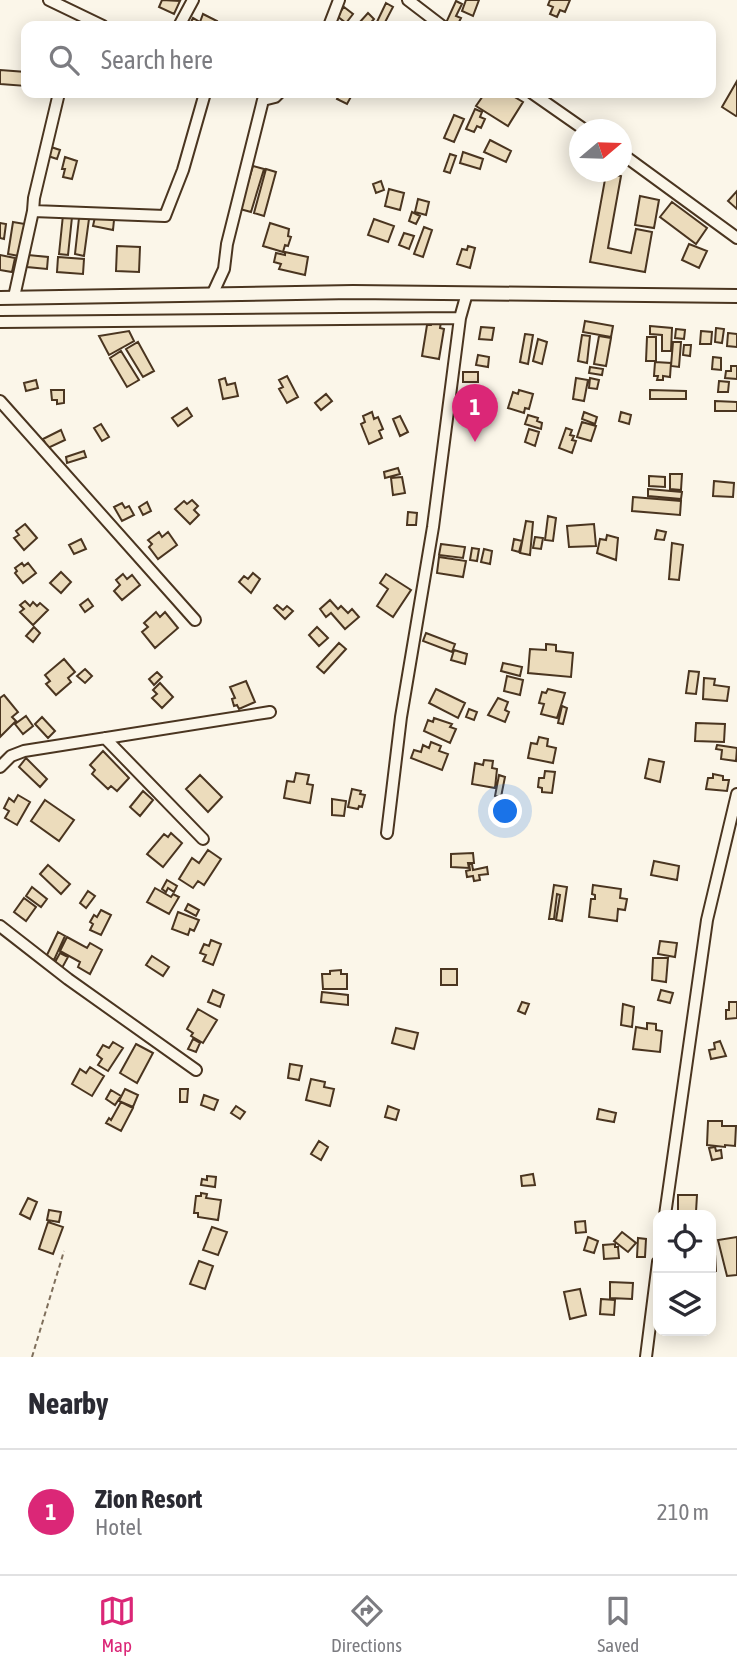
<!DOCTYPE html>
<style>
body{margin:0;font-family:"Asap Condensed",sans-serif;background:#f2f2f3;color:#2b2b33}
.controls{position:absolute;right:21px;bottom:21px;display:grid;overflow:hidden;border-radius:14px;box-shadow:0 4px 18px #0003}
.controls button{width:63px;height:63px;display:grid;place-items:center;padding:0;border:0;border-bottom:2px solid #e1e1e2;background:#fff;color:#2b2b33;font:35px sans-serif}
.compass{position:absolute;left:569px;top:119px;width:63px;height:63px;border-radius:50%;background:#fff;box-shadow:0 4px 18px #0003;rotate:71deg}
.you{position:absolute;left:506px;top:812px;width:24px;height:24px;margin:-18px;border:5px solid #fff;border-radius:50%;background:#1a73e8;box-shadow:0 0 0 10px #1a73e833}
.badge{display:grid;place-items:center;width:46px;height:46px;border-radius:50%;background:#db2777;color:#fff;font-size:23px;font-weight:700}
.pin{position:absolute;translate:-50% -58px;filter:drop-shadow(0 2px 4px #0008)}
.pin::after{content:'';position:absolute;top:37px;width:24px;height:21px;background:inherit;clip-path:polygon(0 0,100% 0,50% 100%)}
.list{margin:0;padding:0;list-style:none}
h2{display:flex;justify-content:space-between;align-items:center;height:91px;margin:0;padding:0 28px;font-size:30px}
h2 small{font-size:23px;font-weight:400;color:#7c7c81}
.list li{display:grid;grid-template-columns:46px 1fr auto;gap:21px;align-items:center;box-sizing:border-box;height:126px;padding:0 28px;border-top:2px solid #e1e1e2}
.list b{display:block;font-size:26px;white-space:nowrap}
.list p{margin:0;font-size:23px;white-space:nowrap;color:#7c7c81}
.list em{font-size:23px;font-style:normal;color:#7c7c81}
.icon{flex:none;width:38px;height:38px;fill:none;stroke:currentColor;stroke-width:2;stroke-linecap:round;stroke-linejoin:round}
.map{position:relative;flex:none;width:737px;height:1357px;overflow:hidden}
.search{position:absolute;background:#fff;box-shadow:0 4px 18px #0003;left:21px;right:21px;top:21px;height:77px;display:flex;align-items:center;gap:18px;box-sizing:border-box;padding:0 24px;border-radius:14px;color:#7c7c81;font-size:26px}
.sheet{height:217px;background:#fff}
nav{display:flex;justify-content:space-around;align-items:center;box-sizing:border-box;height:98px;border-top:2px solid #e1e1e2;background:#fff;font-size:19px;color:#7c7c81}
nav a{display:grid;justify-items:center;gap:4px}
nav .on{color:#db2777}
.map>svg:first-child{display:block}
.building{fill:#ecdcbc;stroke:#4a3520;stroke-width:2}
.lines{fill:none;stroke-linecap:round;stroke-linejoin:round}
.minor-casing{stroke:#4a3520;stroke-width:14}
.tertiary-casing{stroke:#4a3520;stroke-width:16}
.path{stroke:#7f6f5c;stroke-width:2;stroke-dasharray:5 3.5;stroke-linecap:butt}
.minor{stroke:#fbf6e9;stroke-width:10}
.tertiary{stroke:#fbf6e9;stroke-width:12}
</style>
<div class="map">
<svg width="737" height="1357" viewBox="0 0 737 1357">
<rect width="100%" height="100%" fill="#fbf6e9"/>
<path class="building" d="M162,0L180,1L174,14L159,7Z
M466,0H479L473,16L462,11Z
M550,0H570L565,12L560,10L557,17L550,14L553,7L548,5Z
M456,1L462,4L456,16L461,18L457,26H447L445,25Z
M386,3L393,7L383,26H375Z
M344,7L353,14L346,23L337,16Z
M368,13L374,19L368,26H362L359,23Z
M203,14L217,21L215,26H189L193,18L200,22Z
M0,70L26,72V86L0,84Z
M737,81V115L736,116L722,107Z
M340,93H353L347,104L337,99Z
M485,93H508L523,102L508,126L476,106Z
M475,109L482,112L480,117L485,119L481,128L477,126L474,132L466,129Z
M454,115L464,119L454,142L444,138Z
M490,140L511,151L506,162L484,152Z
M51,147L60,150L57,159L48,156Z
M463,152L483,159L480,169L460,163Z
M450,154L456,156L450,173L444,171Z
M65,157L77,161L72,179L63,177L65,169H62Z
M253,166L264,169L251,212L240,209Z
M266,169L276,172L264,216L254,213Z
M606,174L621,176L608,248L631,253L636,229L652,232L645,272L590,262Z
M381,181L384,190L376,193L373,184Z
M389,189L404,193L400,210L385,206Z
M737,191V209L728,201Z
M640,196L659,200L654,228L635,225Z
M418,199L429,202L426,215L415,212Z
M672,202L707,228L696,244L660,217Z
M412,212L420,216L416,224L409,221Z
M63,215L72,217L68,255L59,254Z
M95,217L114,220L113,230L93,226Z
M79,218L89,219L84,256L75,254Z
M374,219L394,226L388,242L368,235Z
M13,222L25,224L19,256L8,254Z
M0,223L6,224L4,239L0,238Z
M270,223L289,229L288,236L291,237L288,246L285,245L283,252L263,246Z
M424,227L432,230L423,257L414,254Z
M404,233L414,236L409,249L399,245Z
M689,244L707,251L699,268L682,260Z
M117,246L140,247L139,272L116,271Z
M468,246L475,248L470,268L457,264L462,249L467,250Z
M285,252L308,257L305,275L279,269L281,264L274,262L276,253L285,255Z
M0,255L15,258L12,272L0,270Z
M28,255L48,257L47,269L27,267Z
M58,257L84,259L83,274L57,272Z
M432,320L441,322L440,328L444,329L439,359L422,356L427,325H431Z
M585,321L613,326L611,337L583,332Z
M650,326L672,328L671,351H662V335L650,334Z
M481,327L494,328L492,340L479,339Z
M716,328L724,329L722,343L715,342Z
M676,329L685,330L684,339L675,338Z
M129,331L134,341L109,355L99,336Z
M701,331L712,332L711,344H700Z
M728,333L737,334V347L727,346Z
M525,334L533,335L528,364L520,362Z
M582,335L590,336L587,363L578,361Z
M599,336L611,338L606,366L594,364Z
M647,337H656V361H646Z
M538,339L547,342L542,364L533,361Z
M138,342L154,371L143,377L126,349Z
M673,342H681L679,367L671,366Z
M684,345H691L690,356L683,355Z
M121,351L139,380L127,387L110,358Z
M478,355L489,357L488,367L476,365Z
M713,357L721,358V370L712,369Z
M655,362L671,363L670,377L663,376V380H657L658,376H654Z
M731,366H737V379L725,378L726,371H731Z
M590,367L603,369L602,375L589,373Z
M463,372H478V382H463Z
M287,376L298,397L287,403L279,389L283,387L279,380Z
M225,378L227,385L235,383L238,396L223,399L219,380Z
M576,378L588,380L584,401L573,399Z
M590,378L599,380L597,389L589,388Z
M36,380L38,388L26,391L24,383Z
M719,381L729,382L728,392H718Z
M51,390H64V403L57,404V400H52Z
M519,390L533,394L529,409L525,408L524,413L508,408L513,392L518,394Z
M650,390L686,391V399H650Z
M326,394L332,401L321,410L315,403Z
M715,401L737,402V411H715Z
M187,408L192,416L178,426L172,418Z
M372,412L374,419L378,417L383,429L379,431L382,438L369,444L361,424L365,422L363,416Z
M584,412L597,417L595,424L582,419Z
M621,412L631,415L629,424L619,421Z
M528,415L538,418L537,421L542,423L541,429L525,424Z
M400,416L408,432L400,436L393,419Z
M582,422L596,426L591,441L577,437Z
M101,424L109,437L102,441L94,428Z
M566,428L572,430L570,435L574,436L572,440L576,441L572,453L559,448Z
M529,429L539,432L535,446L525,442Z
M61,430L65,440L48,448L43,439Z
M84,451L86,457L67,463L66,457Z
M398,468L400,474L385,478L384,472Z
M670,474H682L681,490L670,489Z
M649,476L665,477V487L649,486Z
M402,477L405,493L393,495L391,478Z
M714,481L734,483L733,497L713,496Z
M648,489L682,492L681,499L648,496Z
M633,497L681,501L680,515L632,511Z
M192,500L198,506L194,510L199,515L190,524L175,509L184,501L187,504Z
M147,502L151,511L143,515L139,507Z
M122,503L125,508L129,506L134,515L122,521L114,507Z
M408,512L417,513L416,525H407Z
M548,516L556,518L553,541L545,540Z
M526,521L533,522L530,555L520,553Z
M25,524L37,538L24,550L14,538L19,535L16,531Z
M594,524L596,546L569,547L567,526Z
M657,530L666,532L664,540L655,539Z
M159,532L162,537L168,532L177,545L158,559L149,547L152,544L148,540Z
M607,535L618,538L616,560L597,553L600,539L606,540Z
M535,537L543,538L541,549L533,548Z
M81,539L86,549L74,554L69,545Z
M514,539L522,541L519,552L512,550Z
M672,543L683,545L679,580L669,579Z
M441,544L465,547L463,558L439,555Z
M472,548L479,549L477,561L470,560Z
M484,549L492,551L490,564L481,562Z
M439,557L466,561L463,577L437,573Z
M22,563L24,566L28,563L36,573L23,583L15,573L17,571L15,568Z
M61,572L71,582L61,593L50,583Z
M253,573L260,579L251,593L239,582L244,576L248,579Z
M123,574L127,579L132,575L140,585L122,600L114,591L120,585L116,580Z
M386,574L411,590L393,617L377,606L388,589L380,583Z
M88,599L93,606L85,612L80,605Z
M330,600L338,609L341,606L348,613L352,609L359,617L345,629L331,613L326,617L320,609Z
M25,601L30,606L33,602L37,606L40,603L48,610L33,625L20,612L24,609L20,605Z
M277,605L283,610L287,606L293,611L285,619L274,608Z
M156,612L160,617L165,612L178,628L155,648L142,632L148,627L144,623Z
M34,627L40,633L33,642L26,636Z
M317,627L328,638L319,646L309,635Z
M426,633L455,644L452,652L423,641Z
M339,643L346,649L324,673L317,667Z
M546,644L556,645V651L573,653L571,677L528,673L530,649L546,650Z
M454,650L467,654L465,664L451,660Z
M64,659L75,672L68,678L71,682L56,695L46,684L50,681L45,675Z
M503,663L522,667L520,676L501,671Z
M85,669L92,676L85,683L77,676Z
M689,671L699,672L696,694L686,693Z
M157,672L162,677L154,685L149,679Z
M507,676L523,680L520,695L504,691Z
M704,678L715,679L714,685L729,687L727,701L703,699Z
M246,681L255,702L239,709L237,705L234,706L232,699L235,698L230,687Z
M160,683L173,697L162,708L152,698L157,694L153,690Z
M436,689L465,703L458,718L429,703Z
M548,689L565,693L557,718L541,714L544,704L539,703L542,692L546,693Z
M4,695L18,712L12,717L16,721L0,737V698Z
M498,698L508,702L505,710L509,712L505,722L488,715Z
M562,706L567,708L563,724L558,723Z
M469,709L477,712L474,720L466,717Z
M26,716L33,726L23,734L15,724Z
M42,717L55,731L48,738L35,724Z
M434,718L452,724L450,727L456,729L450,743L424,731L428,720L433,722Z
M696,723L725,724L724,742L695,741Z
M539,737L548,739L547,746L556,748L553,763L528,758L531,743L537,744Z
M431,742L441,746L439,751L448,754L442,770L411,758L414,750L421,752L423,745L429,748Z
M717,745L737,748L736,761L721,759L722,750L716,749Z
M103,751L129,778L117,791L111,786L108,789L92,774L95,770L90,765Z
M26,758L47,779L40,787L19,767Z
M649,759L664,762L660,782L645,778Z
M484,760L493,761L492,768L497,769L495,788L472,784L475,763L483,765Z
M545,771L555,772L552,793L542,792V788L538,787L539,778H544Z
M296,773L309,775L307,784L313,785L310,803L284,798L287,781L294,782Z
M713,774L723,776V780H729L727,791L706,789L708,778H713Z
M200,775L222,797L208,812L186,789Z
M499,775L505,777L501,797L495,796Z
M352,789L361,791L360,794L365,795L362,807L359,806L358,809L348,807Z
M143,791L153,800L140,816L130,807Z
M18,795L30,802L17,825L5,818L9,811L4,808L9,798L14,802Z
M332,799L346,801L344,816L332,815Z
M45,800L74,820L59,841L31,821Z
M171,833L182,843L163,867L147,854L164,834L168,837Z
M208,850L221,859L204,885L198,881L193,888L179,879L192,858L199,863Z
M473,853L474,863H468L469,868L451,867V854Z
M654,861L679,866L677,880L651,875Z
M469,864H472L473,870L487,867L488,874L479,875L480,880L474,881L473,876L467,877L466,871L470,870Z
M48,865L70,884L61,894L40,874Z
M167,880L177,886L174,892L168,888L166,892L162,889Z
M554,885L567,887L562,921L556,920L560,895L557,894L554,919H549Z
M593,885L621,889L620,898L627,899L625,910L618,909L617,921L589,917L591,899H595V895L592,894Z
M32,887L47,899L41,907L26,896Z
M155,888L171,897L173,894L179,897L169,914L147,902Z
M88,891L95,896L86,908L80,903Z
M24,898L36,907L26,921L14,912Z
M188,904L199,910L196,916L185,910Z
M101,910L111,915L101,935L90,930L93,924L90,922L94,915L97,917Z
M178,912L199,920L194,931L190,929L188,935L172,929Z
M58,932L65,936L54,960L46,957Z
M67,937L87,948L90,943L102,950L90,974L78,967L80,962L60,951Z
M211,940L221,944L213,965L203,961L206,955L200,953L204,944L209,946Z
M660,941L677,943L675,957L658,954Z
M60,953L68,957L62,968L54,964Z
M152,956L169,967L163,976L146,965Z
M653,958H668L666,982L652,980Z
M441,969H457V985H441Z
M341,970V974H347V989H323L322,974H330V971Z
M213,990L224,995L220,1007L208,1002Z
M661,990L673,993L670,1003L658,1000Z
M322,992L348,995V1005L321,1002Z
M522,1002L529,1004L525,1014L518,1011Z
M729,1002H737V1018L726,1019V1010H729Z
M623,1004L634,1007L632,1027L621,1025Z
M198,1009L217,1020L203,1043L191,1036L193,1033L187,1029Z
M647,1023L656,1024V1030L662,1031L660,1052L633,1049L636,1027L647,1029Z
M396,1028L418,1033L414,1049L392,1043Z
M193,1039L200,1043L196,1052L188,1049Z
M720,1041L726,1056L711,1059L709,1050L715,1049L714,1043Z
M113,1042L123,1048L108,1071L98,1065L102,1059L97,1055L103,1045L109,1048Z
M136,1044L153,1053L137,1083L120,1073Z
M290,1064L302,1066L299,1080L288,1078Z
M90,1067L104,1076L92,1096L72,1084L80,1069L86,1073Z
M311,1079L325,1082L324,1087L334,1089L330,1106L306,1100Z
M125,1089L138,1095L133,1107L119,1101Z
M180,1089H188L187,1102H180Z
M111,1090L121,1096L115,1105L106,1099Z
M204,1095L218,1100L214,1110L201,1105Z
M121,1102L133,1108L121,1131L106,1123L109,1118L111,1120Z
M236,1106L245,1112L240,1119L231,1113Z
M388,1106L399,1110L396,1120L385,1117Z
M599,1109L616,1113L614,1122L597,1119Z
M708,1121H722V1126H736L735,1146L725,1145V1147L707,1145Z
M319,1141L328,1147L321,1160L311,1154Z
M715,1147L716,1151L721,1150L722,1158L712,1160L709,1148Z
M533,1174L535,1185L522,1186L521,1176Z
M207,1176L216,1177L215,1187L201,1185L202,1179L207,1180Z
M201,1193L207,1194L206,1198L221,1200L218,1220L198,1217V1213H194L196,1196H201Z
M678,1195H697L696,1212H678Z
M28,1198L37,1202L30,1219L20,1214Z
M49,1210L61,1212L59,1222L47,1220Z
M585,1221L586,1232L576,1233L575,1222Z
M48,1222L63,1227L53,1254L39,1249Z
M212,1227L227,1232L218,1255L203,1250Z
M622,1232L636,1243L628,1252L614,1241Z
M588,1237L598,1241L594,1253L584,1250Z
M737,1237V1275L727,1276L718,1240Z
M638,1238L646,1239L645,1257H637Z
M711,1243V1254H715L716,1271L712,1272L711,1278Z
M615,1244V1247H618L619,1258L604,1259L603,1245Z
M199,1261L213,1266L205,1289L190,1284Z
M610,1282L633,1283L632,1299L610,1298Z
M580,1289L586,1315L570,1319L564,1292Z
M601,1299L615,1300L614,1315L600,1314Z"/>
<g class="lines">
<g class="minor-casing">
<path id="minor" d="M49,0L103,26
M408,0L442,26
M179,26L193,0
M329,26L339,0
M532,93L585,130
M622,154L737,238
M33,211L165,216L183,170L205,93
M212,295L224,269L227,244L263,100L275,97L279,93
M14,297L33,211L34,198L59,93
M0,322L460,318
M0,401L195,620
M105,738L203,839
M0,767L11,756L24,751L270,712
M387,833L401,717L433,527L460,318L467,293
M0,926L68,979L196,1070
M665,1215L707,920L737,794
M646,1357L658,1262"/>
</g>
<g class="tertiary-casing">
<path id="tertiary" d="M0,298L353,292L737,296"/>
</g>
<path class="path" d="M32,1357L64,1251"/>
<use href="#minor" class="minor"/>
<use href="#tertiary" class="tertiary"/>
</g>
</svg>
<div class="controls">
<button><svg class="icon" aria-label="locate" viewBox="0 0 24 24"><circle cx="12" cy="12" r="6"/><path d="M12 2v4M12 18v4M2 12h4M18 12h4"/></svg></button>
<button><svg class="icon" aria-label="layers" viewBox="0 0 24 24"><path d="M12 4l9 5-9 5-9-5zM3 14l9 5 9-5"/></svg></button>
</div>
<svg class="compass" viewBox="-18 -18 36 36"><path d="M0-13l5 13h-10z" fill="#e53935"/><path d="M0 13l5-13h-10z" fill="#7c7c81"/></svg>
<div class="you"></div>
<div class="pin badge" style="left:475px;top:442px">1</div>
<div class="search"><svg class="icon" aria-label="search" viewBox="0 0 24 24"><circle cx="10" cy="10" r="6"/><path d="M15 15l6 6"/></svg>Search here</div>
</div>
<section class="sheet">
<h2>Nearby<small></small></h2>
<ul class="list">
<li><span class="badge">1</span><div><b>Zion Resort</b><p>Hotel</p></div><em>210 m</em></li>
</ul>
</section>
<nav>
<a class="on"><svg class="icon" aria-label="map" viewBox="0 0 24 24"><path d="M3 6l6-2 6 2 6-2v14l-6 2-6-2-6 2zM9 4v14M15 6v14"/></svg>Map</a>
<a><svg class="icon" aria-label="directions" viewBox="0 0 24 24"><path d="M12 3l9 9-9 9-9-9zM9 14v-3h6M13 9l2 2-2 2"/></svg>Directions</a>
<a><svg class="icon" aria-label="saved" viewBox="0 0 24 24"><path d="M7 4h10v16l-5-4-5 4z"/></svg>Saved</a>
</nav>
